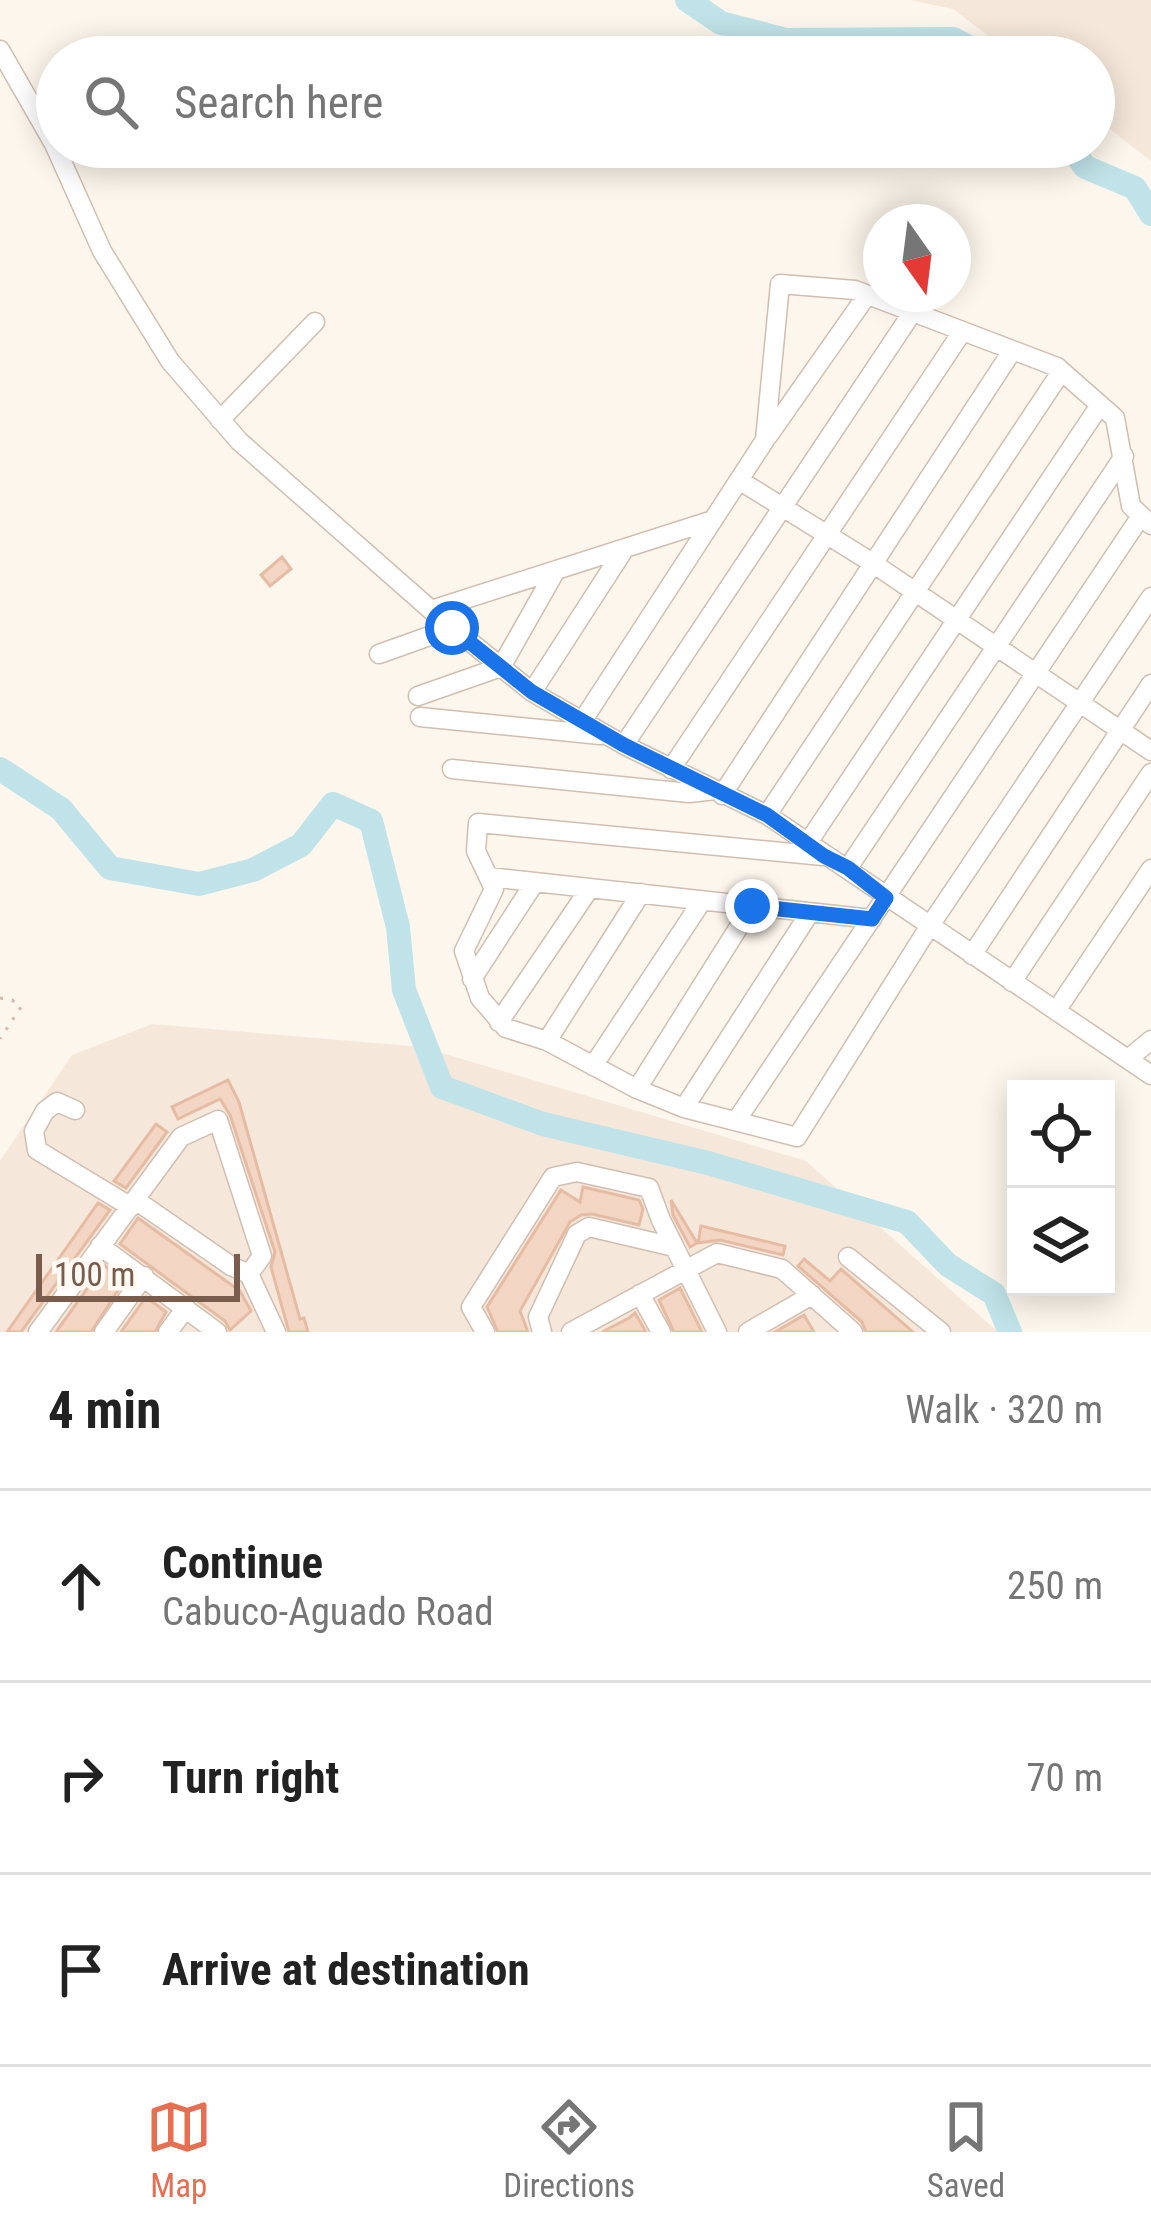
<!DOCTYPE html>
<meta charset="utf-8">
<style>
body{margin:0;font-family:"Roboto Condensed",sans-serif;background:#f2f2f2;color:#222}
.controls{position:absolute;right:36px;bottom:36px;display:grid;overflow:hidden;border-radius:0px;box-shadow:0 6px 30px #0003}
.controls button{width:108px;height:108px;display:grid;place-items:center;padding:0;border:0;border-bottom:3px solid #e0e0e0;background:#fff;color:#222;font:60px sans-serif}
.compass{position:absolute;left:863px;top:204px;width:108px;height:108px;border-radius:50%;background:#fff;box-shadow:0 6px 30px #0003;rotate:166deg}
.scale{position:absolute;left:36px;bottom:30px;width:204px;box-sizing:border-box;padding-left:12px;border:6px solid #7a5c4d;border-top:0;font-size:33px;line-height:42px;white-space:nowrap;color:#7a5c4d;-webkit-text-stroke:9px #fffaf3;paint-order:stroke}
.stop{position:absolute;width:36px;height:36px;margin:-27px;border:9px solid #1a73e8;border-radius:50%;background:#fff}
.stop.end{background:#1a73e8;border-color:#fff;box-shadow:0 3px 12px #0008}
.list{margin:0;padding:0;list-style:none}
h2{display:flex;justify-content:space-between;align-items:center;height:156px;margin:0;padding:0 48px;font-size:51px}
h2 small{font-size:39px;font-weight:400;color:#767676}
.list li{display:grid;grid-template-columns:78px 1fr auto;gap:36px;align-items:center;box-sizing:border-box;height:192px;padding:0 48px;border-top:3px solid #e0e0e0}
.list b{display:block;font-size:45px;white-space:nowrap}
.list p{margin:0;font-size:39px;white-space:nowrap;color:#767676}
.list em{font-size:39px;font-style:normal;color:#767676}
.icon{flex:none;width:66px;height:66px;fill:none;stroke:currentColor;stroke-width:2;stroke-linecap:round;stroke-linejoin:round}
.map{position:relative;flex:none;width:1151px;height:1332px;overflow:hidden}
.search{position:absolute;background:#fff;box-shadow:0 6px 30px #0003;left:36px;right:36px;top:36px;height:132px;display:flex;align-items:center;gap:30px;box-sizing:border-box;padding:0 42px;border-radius:66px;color:#767676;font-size:45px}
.sheet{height:732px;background:#fff}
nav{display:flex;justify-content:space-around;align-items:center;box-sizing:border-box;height:168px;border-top:3px solid #e0e0e0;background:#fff;font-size:33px;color:#767676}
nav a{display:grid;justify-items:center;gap:6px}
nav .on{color:#e76f51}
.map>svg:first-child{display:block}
.residential{fill:#f5e8da}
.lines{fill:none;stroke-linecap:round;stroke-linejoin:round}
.river{stroke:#bfe3e8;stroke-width:24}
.building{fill:#f3d5c3;stroke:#e6bba3;stroke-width:3}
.minor-casing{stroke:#d1beb0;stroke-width:21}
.path{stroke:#d9b8a5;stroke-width:3;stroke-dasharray:3 9;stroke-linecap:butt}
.minor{stroke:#fff;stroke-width:18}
.route{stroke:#1a73e8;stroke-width:15}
</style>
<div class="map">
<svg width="1151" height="1332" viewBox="0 0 1151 1332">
<rect width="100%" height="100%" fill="#fdf6ec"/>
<path class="residential" d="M910,0H1151V161L1094,117V57H1016L953,9Z
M152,1024L422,1047L806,1161L998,1332H0V1161L72,1055Z"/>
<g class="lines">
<path class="river" d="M687,0L721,23L786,40L953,39L988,57
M1071,147L1085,167L1135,188L1151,214
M0,769L61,809L110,868L199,884L253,870L301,845L333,804L371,821L398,927L404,990L442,1087L543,1124L708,1163L907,1222L948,1265L994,1294L1010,1332"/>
</g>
<path class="building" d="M282,557L291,569L270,586L261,575Z
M228,1080L239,1102L300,1319L304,1318L308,1332H289L271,1267L275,1252L230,1115L220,1099L178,1119L172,1107Z
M156,1124L167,1132L126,1188L114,1181Z
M583,1187L639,1200L643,1209L639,1225L592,1214L581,1215L570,1222L520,1311L528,1332H498L487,1307L561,1190L580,1202Z
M671,1200L697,1243L690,1247L673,1215Z
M98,1203L110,1210L21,1332H7Z
M138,1218L240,1291L251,1311L230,1330L225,1321L120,1244Z
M701,1226L785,1246L783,1255L720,1240L698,1243Z
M804,1259L830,1281L841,1269L913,1332H866L862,1322L798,1266Z
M104,1265L124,1281L91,1332H56Z
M680,1288L702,1332H674L659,1300Z
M146,1297L166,1312L155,1332H121Z
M635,1313L646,1332H602L629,1318Z
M804,1315L814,1332H775Z"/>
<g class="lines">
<g class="minor-casing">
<path id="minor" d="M0,50L54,144L102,251L170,361L239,441L431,610L532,692L624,745L767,815L1151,1075
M220,420L315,322
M768,436L867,295
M739,480L871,562L1151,751
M431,610L713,520L765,440L780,284L855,290L1057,367L1115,418L1131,506L1151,525
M379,654L452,628
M532,692L625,548
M418,696L501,667L556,570
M420,717L600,735
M583,720L713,520
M624,745L912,313
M452,769L689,793L715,790
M671,769L962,332
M722,795L1012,351
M767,815L1061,372
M807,844L1100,405
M823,856L478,823L476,851L494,889L464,951L480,998L506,1028L547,1041L637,1089L684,1108L797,1137L929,927L1151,597
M848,868L1124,456
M489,877L872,919
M972,955L1151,684
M472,979L535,882
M1012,982L1151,773
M1056,1011L1151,869
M499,1022L590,888
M547,1041L641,893
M1128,1059L1151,1040
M593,1066L702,901
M637,1089L752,906
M684,1108L809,914
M75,1110L57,1102L45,1111L34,1131L37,1150L131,1207
M736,1121L1141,516
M137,1201L231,1266L249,1274L276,1332
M100,1246L217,1332
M848,1257L941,1332
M640,1294L661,1332
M38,1332L181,1137L218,1120L262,1256L249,1274
M104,1332L144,1276
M168,1332L186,1308
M485,1332L471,1307L553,1177L577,1172L649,1188L661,1220L717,1332
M542,1332L538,1317L577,1234L589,1227L674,1247
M571,1332L717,1253L782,1269L853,1332
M748,1332L812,1295"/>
</g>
<path class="path" d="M0,998L12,1000L21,1007L0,1039"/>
<use href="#minor" class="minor"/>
</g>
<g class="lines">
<path class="route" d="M452,628L532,692L624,745L767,815L824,856L848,868L886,898L872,919L752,906"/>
</g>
</svg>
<div class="controls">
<button><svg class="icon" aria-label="locate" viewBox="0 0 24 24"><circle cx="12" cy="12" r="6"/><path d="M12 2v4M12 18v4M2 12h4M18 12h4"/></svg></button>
<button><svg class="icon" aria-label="layers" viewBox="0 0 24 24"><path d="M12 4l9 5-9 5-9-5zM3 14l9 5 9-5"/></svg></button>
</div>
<svg class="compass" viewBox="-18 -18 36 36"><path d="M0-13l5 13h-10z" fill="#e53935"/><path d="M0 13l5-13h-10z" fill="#767676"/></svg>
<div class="scale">100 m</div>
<div class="stop" style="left:452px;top:628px"></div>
<div class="stop end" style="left:752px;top:906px"></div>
<div class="search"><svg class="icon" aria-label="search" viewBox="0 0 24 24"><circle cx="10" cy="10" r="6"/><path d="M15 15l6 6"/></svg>Search here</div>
</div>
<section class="sheet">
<h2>4 min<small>Walk · 320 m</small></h2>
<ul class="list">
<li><svg class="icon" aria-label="ahead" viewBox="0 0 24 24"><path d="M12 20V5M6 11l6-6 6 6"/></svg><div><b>Continue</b><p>Cabuco-Aguado Road</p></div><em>250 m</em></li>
<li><svg class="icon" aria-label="right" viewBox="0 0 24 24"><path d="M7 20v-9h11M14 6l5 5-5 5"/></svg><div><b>Turn right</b></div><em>70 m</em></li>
<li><svg class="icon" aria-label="arrive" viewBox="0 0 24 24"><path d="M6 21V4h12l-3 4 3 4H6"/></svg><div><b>Arrive at destination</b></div></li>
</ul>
</section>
<nav>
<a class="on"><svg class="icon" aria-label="map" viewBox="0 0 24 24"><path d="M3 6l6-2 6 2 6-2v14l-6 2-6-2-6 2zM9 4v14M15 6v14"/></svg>Map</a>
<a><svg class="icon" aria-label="directions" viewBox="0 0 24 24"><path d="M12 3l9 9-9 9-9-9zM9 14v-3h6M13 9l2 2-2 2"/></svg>Directions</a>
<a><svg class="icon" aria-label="saved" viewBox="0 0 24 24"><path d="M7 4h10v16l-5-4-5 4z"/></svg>Saved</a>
</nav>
